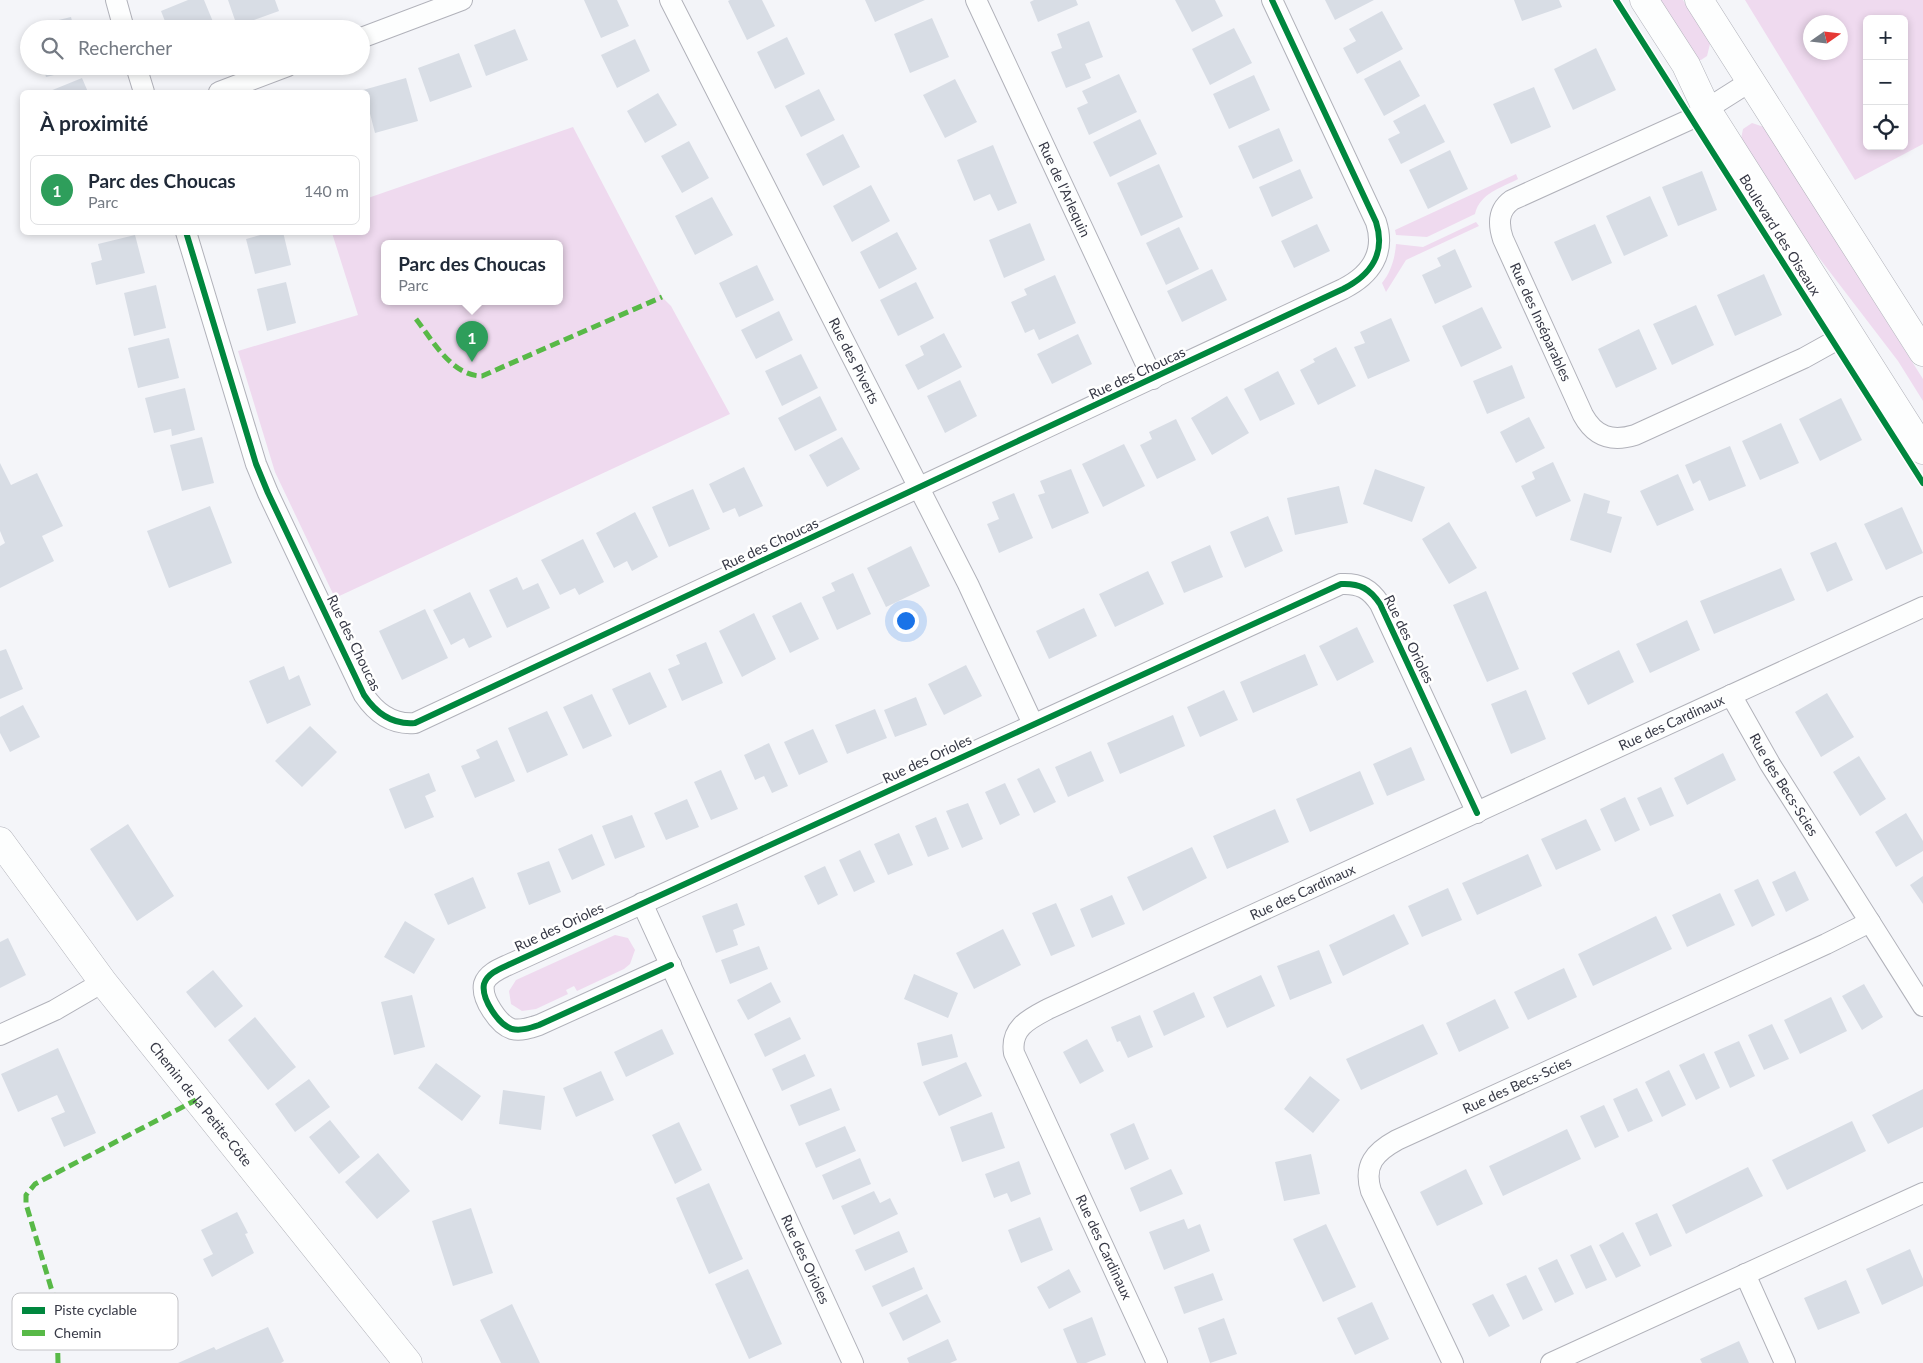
<!DOCTYPE html>
<html lang="fr">
<meta charset="utf-8">
<style>
body{margin:0;font-family:Lato,sans-serif;background:#f2f2f3;color:#1f2937}
.controls{position:absolute;right:15px;top:15px;display:grid;overflow:hidden;border-radius:8px;box-shadow:0 2px 8px #0003}
.controls button{width:45px;height:45px;display:grid;place-items:center;padding:0;border:0;border-bottom:1px solid #e0e1e3;background:#fff;color:#1f2937;font:25px sans-serif}
.compass{position:absolute;left:1803px;top:15px;width:45px;height:45px;border-radius:50%;background:#fff;box-shadow:0 2px 8px #0003;rotate:76deg}
.you{position:absolute;left:905px;top:620px;width:18px;height:18px;margin:-12px;border:4px solid #fff;border-radius:50%;background:#1a73e8;box-shadow:0 0 0 8px #1a73e833}
.badge{display:grid;place-items:center;width:32px;height:32px;border-radius:50%;background:#ea580c;color:#fff;font-size:16px;font-weight:700}
.pin{position:absolute;translate:-50% -41px;filter:drop-shadow(0 1px 2px #0008)}
.pin::after{content:'';position:absolute;top:26px;width:18px;height:15px;background:inherit;clip-path:polygon(0 0,100% 0,50% 100%)}
.popup{position:absolute;left:381px;top:240px;width:182px;height:65px;box-sizing:border-box;display:grid;place-content:center;border-radius:8px;background:#fff;filter:drop-shadow(0 1px 4px #0005);font-size:16px;white-space:nowrap;color:#747a83}
.popup b{font-size:19px;color:#1f2937}
.popup::after{content:'';position:absolute;left:50%;top:100%;margin-left:-10px;border:10px solid transparent;border-top-color:#fff}
.list{margin:0;padding:0;list-style:none}
h2{display:flex;justify-content:space-between;align-items:center;height:65px;margin:0;padding:0 20px;font-size:21px}
h2 small{font-size:16px;font-weight:400;color:#747a83}
.list li{display:grid;grid-template-columns:32px 1fr auto;gap:15px;align-items:center;box-sizing:border-box;height:70px;margin:0 10px 10px;padding:0 10px;border:1px solid #e0e1e3;border-radius:8px}
.list b{display:block;font-size:19px;white-space:nowrap}
.list p{margin:0;font-size:16px;white-space:nowrap;color:#747a83}
.list em{font-size:16px;font-style:normal;color:#747a83}
.icon{flex:none;width:28px;height:28px;fill:none;stroke:currentColor;stroke-width:2;stroke-linecap:round;stroke-linejoin:round}
.map{position:relative;flex:none;width:1923px;height:1363px;overflow:hidden}
.search{position:absolute;background:#fff;box-shadow:0 2px 8px #0003;left:20px;top:20px;width:350px;height:55px;display:flex;align-items:center;gap:12px;box-sizing:border-box;padding:0 18px;border-radius:28px;color:#747a83;font-size:19px}
.panel{position:absolute;background:#fff;box-shadow:0 2px 8px #0003;left:20px;top:90px;width:350px;height:145px;border-radius:8px}
.map>svg:first-child{display:block}
.green{fill:#efdaef;fill-rule:evenodd}
.building{fill:#d8dde5}
.lines{fill:none;stroke-linecap:round;stroke-linejoin:round}
.street-casing{stroke:#b1b2ba;stroke-width:22}
.secondary-casing{stroke:#b1b2ba;stroke-width:29}
.street{stroke:#fdfefe;stroke-width:20}
.secondary{stroke:#fdfefe;stroke-width:28}
.quiet{stroke:#58b947;stroke-width:5;stroke-dasharray:10 5;stroke-linecap:butt}
.cycleway-casing{stroke:#fff;stroke-width:9}
.cycleway{stroke:#00873e;stroke-width:6}
.labels{text-anchor:middle;stroke-width:5;stroke-linejoin:round;paint-order:stroke}
.street-label{font-size:14px;fill:#363845;stroke:#fff}
.key{fill:#fff;stroke:#c3c3c7;stroke-width:1}
.key-label{font-size:14px;fill:#363845}
</style>
<div class="map">
<svg width="1923" height="1363" viewBox="0 0 1923 1363">
<rect width="100%" height="100%" fill="#f4f5f9"/>
<path class="green" d="M1652,0H1683L1710,44L1707,56L1701,60L1692,59Z
M1745,0H1923V144L1855,180ZM1867,19H1904V146H1867ZM1810,22H1840V52H1810Z
M1752,123L1764,127L1923,379V401L1898,361L1810,246L1741,139L1743,129Z
M573,127L662,297L671,306L730,414L335,598L275,472L238,351L358,315L332,233L368,232V198ZM384,243H560V301H384Z
M1516,174L1518,179C1501,188 1480,193 1475,214L1427,237L1396,235L1395,230Z
M1476,222L1479,226L1406,260L1386,292L1382,283C1391,272 1395,258 1396,244L1423,247Z
M615,935L628,938L635,950L630,964L624,969L577,991L574,986L566,990L568,994L536,1009L522,1011L511,1004L509,991L516,980Z"/>
<path class="building" d="M188,0H204L216,29H168L161,11Z
M228,0H275L279,11L237,26Z
M584,0H617L629,26L601,38Z
M730,0H762L775,26L747,40L728,1Z
M865,0H925L875,22Z
M1034,0H1076L1078,5L1038,22L1030,2Z
M1175,0H1215L1223,16L1192,32Z
M1325,0H1374L1335,20Z
M1514,0H1559L1562,7L1522,21Z
M1382,11L1403,49L1357,74L1343,48L1356,41L1349,29Z
M71,17L74,29H48L46,23Z
M932,18L949,57L910,73L894,34Z
M1089,21L1103,57L1085,64L1091,78L1066,88L1051,52L1062,48L1057,34Z
M1234,28L1252,63L1210,85L1192,49Z
M515,29L528,60L486,76L474,45Z
M787,37L805,74L775,89L757,52Z
M635,39L650,71L617,88L601,55Z
M1596,48L1616,90L1573,110L1554,69Z
M459,53L472,87L430,102L418,68Z
M1400,60L1420,96L1384,116L1364,79Z
M43,66H86V67L46,77Z
M1119,74L1137,112L1089,135L1077,108L1088,103L1082,91Z
M1254,75L1270,110L1229,129L1213,94Z
M82,78L88,92H51L50,91Z
M406,78L418,121L375,133L368,106V92L363,90Z
M955,79L977,122L945,138L923,95Z
M1534,87L1551,127L1511,144L1493,104Z
M819,89L835,120L801,137L785,106Z
M658,93L677,125L645,143L627,111Z
M1425,104L1445,142L1401,164L1388,139L1400,133L1393,121Z
M1140,119L1157,154L1110,177L1093,142Z
M1279,128L1293,161L1253,179L1238,146Z
M843,134L860,167L823,186L806,154Z
M689,141L709,178L682,193L661,156Z
M993,145L1017,203L998,211L990,194L974,201L957,160Z
M1450,150L1468,189L1428,209L1409,170Z
M1159,164L1183,217L1141,236L1117,183Z
M1300,169L1313,198L1272,217L1259,187Z
M1702,171L1717,210L1678,226L1662,187Z
M871,185L890,221L852,242L833,206Z
M1650,196L1668,236L1624,256L1606,216Z
M712,197L733,235L695,255L675,216Z
M1030,223L1045,260L1004,278L989,240Z
M1317,224L1330,251L1294,268L1281,241Z
M1595,224L1612,263L1572,281L1554,242Z
M1179,227L1199,269L1166,285L1146,243Z
M271,232H283L291,265L255,274L246,239Z
M897,232L917,269L879,289L860,252Z
M135,235L145,273L96,285L91,263L102,260L98,244Z
M1455,249L1472,287L1435,304L1422,275L1441,266L1437,258Z
M757,265L774,300L736,318L719,283Z
M1212,269L1227,300L1182,322L1167,291Z
M1764,274L1782,315L1735,336L1717,295Z
M1055,275L1076,323L1039,340L1034,329L1025,333L1011,302L1027,295L1024,289Z
M286,282L296,323L267,331L257,289Z
M916,282L934,318L898,336L880,300Z
M156,285L166,328L134,336L124,293Z
M1696,305L1714,345L1672,365L1653,324Z
M1482,307L1502,348L1461,367L1442,326Z
M779,311L793,340L756,359L741,330Z
M1391,318L1410,361L1368,379L1354,347L1365,343L1360,332Z
M1639,329L1657,369L1616,388L1598,349Z
M944,333L962,367L918,390L905,365L924,355L920,346Z
M1078,334L1092,364L1052,384L1037,354Z
M169,338L179,378L138,388L128,348Z
M1336,347L1356,386L1318,405L1300,370L1315,362L1313,359Z
M801,354L818,388L782,406L765,371Z
M1512,365L1525,398L1487,414L1473,381Z
M1278,371L1295,404L1260,421L1244,389Z
M960,380L977,416L945,433L927,396Z
M185,388L195,430L172,436L171,429L154,433L145,398Z
M820,396L837,430L795,451L778,418Z
M1227,396L1249,433L1212,455L1191,418Z
M1841,398L1862,440L1820,461L1799,419Z
M1529,417L1545,448L1516,463L1500,432Z
M1176,419L1196,460L1157,479L1140,445L1152,439L1149,432Z
M1781,423L1799,463L1760,480L1742,441Z
M202,437L214,483L182,491L170,445Z
M842,437L860,469L827,487L809,455Z
M1124,444L1145,486L1103,507L1082,464Z
M1730,446L1746,486L1709,501L1700,480L1693,484L1685,465Z
M1553,462L1571,501L1536,517L1521,486L1535,479L1532,472Z
M0,463L11,485L37,473L63,526L42,536L54,561L0,588V546L5,543L0,531Z
M744,467L763,506L739,517L735,508L723,513L709,484Z
M1071,469L1089,513L1052,529L1038,495L1045,493L1040,481Z
M1375,469L1425,487L1412,522L1363,504Z
M1678,474L1694,510L1657,526L1640,491Z
M1339,486L1348,523L1295,535L1287,498Z
M693,489L710,529L669,547L652,507Z
M1014,493L1033,538L999,553L987,524L999,519L992,502Z
M1584,493L1610,501L1607,513L1622,517L1611,553L1570,540Z
M210,506L232,563L169,588L147,531Z
M1902,507L1923,553L1886,570L1864,524Z
M635,512L658,557L632,571L627,561L614,568L596,533Z
M1268,516L1283,551L1245,568L1230,532Z
M1449,522L1477,568L1449,584L1422,539Z
M583,539L604,582L579,595L575,588L560,595L541,560Z
M1836,542L1853,580L1827,592L1810,553Z
M1210,545L1223,577L1184,593L1171,562Z
M911,546L930,586L886,607L867,568Z
M1781,568L1795,600L1714,634L1700,601Z
M1148,571L1164,604L1115,627L1099,594Z
M853,573L871,614L837,630L822,597L835,591L831,583Z
M517,577L523,590L538,583L550,608L507,628L489,590Z
M1486,591L1519,669L1487,682L1453,605Z
M470,592L492,637L469,648L464,638L451,645L433,610Z
M801,602L819,639L790,653L772,616Z
M1084,608L1097,636L1049,659L1036,631Z
M425,609L448,658L402,680L379,631Z
M754,613L776,659L742,677L719,631Z
M1687,620L1700,650L1650,673L1636,644Z
M1357,627L1374,662L1337,681L1319,646Z
M706,642L723,683L682,701L668,669L680,664L676,655Z
M6,649L23,689L0,699V651Z
M1619,650L1634,682L1588,705L1572,673Z
M1305,654L1318,685L1253,713L1240,682Z
M966,665L982,696L944,715L928,684Z
M284,666L289,680L299,675L311,705L267,724L249,681Z
M650,672L667,707L629,725L612,689Z
M1224,690L1238,720L1200,737L1187,707Z
M1526,690L1546,739L1511,754L1491,704Z
M1827,693L1854,737L1821,757L1795,712Z
M592,694L612,736L583,749L563,707Z
M916,697L927,725L895,737L884,710Z
M23,705L40,737L10,752L0,733V717Z
M875,709L887,738L847,754L835,725Z
M547,711L568,755L527,773L508,728Z
M1173,715L1185,746L1120,774L1107,743Z
M310,726L337,752L302,787L275,761Z
M813,729L828,762L799,775L784,742Z
M497,740L515,781L475,798L461,766L480,758L476,750Z
M769,743L788,786L772,793L764,776L755,780L744,755Z
M1411,747L1425,780L1387,796L1373,764Z
M1091,751L1104,781L1068,797L1055,767Z
M1723,753L1736,780L1687,805L1674,778Z
M1859,756L1886,799L1860,816L1833,772Z
M1039,768L1056,802L1034,813L1017,779Z
M721,770L738,809L711,820L694,782Z
M1360,771L1374,804L1310,832L1296,799Z
M429,773L436,791L425,796L434,817L405,829L389,789Z
M1005,783L1020,815L1000,825L985,792Z
M1661,787L1674,816L1650,826L1637,798Z
M1625,797L1640,830L1615,842L1600,809Z
M687,799L699,827L666,840L654,813Z
M968,803L983,839L962,848L946,811Z
M1275,809L1289,842L1227,869L1213,836Z
M1906,813L1923,841V851L1896,867L1875,832Z
M632,815L645,847L615,859L602,826Z
M936,817L949,849L928,857L915,826Z
M1586,819L1601,850L1556,870L1541,839Z
M128,824L174,896L137,921L90,849Z
M899,833L913,865L888,875L874,844Z
M592,834L605,865L572,880L558,849Z
M1192,847L1207,878L1143,911L1127,877Z
M860,850L875,882L854,892L839,860Z
M1528,854L1542,886L1477,915L1462,883Z
M549,861L561,892L529,905L517,873Z
M825,866L838,895L818,905L804,876Z
M1795,871L1809,900L1786,912L1772,882Z
M1923,876V904L1910,885Z
M473,877L486,908L448,925L434,894Z
M1758,879L1775,915L1752,927L1734,890Z
M1448,888L1462,920L1422,937L1408,906Z
M1720,893L1735,925L1687,947L1672,915Z
M1112,895L1125,924L1092,938L1080,909Z
M737,903L745,925L733,930L738,945L716,953L702,916Z
M1056,903L1075,946L1051,956L1032,913Z
M1394,914L1409,944L1343,976L1329,945Z
M1656,916L1672,949L1593,986L1578,954Z
M405,921L435,939L414,974L384,957Z
M1003,929L1021,965L974,989L956,953Z
M8,938L26,975L0,988V942Z
M759,946L768,969L730,984L721,960Z
M1319,950L1332,983L1290,1000L1277,966Z
M1564,968L1577,997L1528,1020L1514,992Z
M213,970L243,1006L215,1028L186,992Z
M914,974L958,993L948,1018L904,999Z
M1261,975L1275,1006L1227,1028L1213,997Z
M771,982L781,1002L748,1020L737,1000Z
M1864,984L1883,1017L1862,1030L1842,996Z
M1194,992L1205,1017L1164,1036L1153,1011Z
M412,995L425,1047L394,1055L381,1002Z
M1831,997L1847,1031L1800,1054L1784,1020Z
M1495,999L1509,1028L1459,1052L1446,1023Z
M1140,1015L1153,1047L1128,1058L1120,1041L1117,1042L1111,1027Z
M255,1017L296,1067L268,1090L228,1040Z
M790,1017L801,1039L765,1057L754,1034Z
M1423,1024L1438,1054L1361,1090L1346,1059Z
M1772,1024L1789,1059L1764,1070L1748,1035Z
M662,1029L674,1054L626,1077L614,1052Z
M952,1034L958,1057L922,1066L917,1043Z
M1087,1039L1104,1071L1080,1084L1063,1052Z
M1739,1041L1755,1076L1730,1088L1714,1052Z
M58,1048L96,1133L64,1147L51,1118L65,1112L57,1095L18,1112L1,1074Z
M1704,1053L1720,1088L1696,1100L1679,1065Z
M805,1054L815,1076L782,1091L772,1069Z
M966,1062L982,1096L939,1116L923,1082Z
M436,1063L481,1096L462,1121L418,1088Z
M1669,1070L1686,1105L1662,1117L1645,1082Z
M601,1071L614,1100L576,1117L563,1088Z
M1310,1076L1340,1100L1313,1133L1284,1109Z
M309,1079L330,1107L295,1132L275,1104Z
M831,1088L840,1110L799,1126L790,1105Z
M1637,1088L1653,1121L1628,1132L1613,1099Z
M1923,1089V1127L1888,1144L1872,1115Z
M503,1090L545,1096L541,1130L499,1124Z
M1604,1105L1619,1137L1595,1148L1580,1116Z
M992,1112L1005,1148L962,1162L950,1127Z
M330,1120L360,1157L339,1174L309,1137Z
M1852,1121L1866,1151L1787,1190L1772,1160Z
M679,1122L702,1170L675,1184L652,1135Z
M1134,1123L1149,1159L1125,1170L1110,1134Z
M845,1126L856,1151L816,1168L805,1143Z
M1567,1129L1581,1159L1503,1196L1489,1166Z
M378,1153L410,1191L377,1219L345,1182Z
M1311,1154L1320,1194L1284,1201L1275,1162Z
M860,1158L871,1184L833,1200L822,1175Z
M1019,1161L1031,1194L1011,1202L1007,1193L994,1198L985,1174Z
M1748,1167L1763,1196L1686,1234L1672,1205Z
M1171,1169L1183,1194L1140,1212L1130,1188Z
M1466,1169L1483,1204L1437,1226L1420,1192Z
M709,1183L743,1259L709,1274L676,1198Z
M874,1191L880,1203L890,1198L898,1214L854,1235L841,1206Z
M471,1208L493,1273L453,1286L432,1221Z
M237,1212L248,1233L245,1234L254,1253L212,1277L203,1259L213,1254L201,1230Z
M1657,1213L1672,1246L1650,1256L1635,1223Z
M1040,1217L1053,1250L1021,1263L1008,1230Z
M1184,1219L1188,1229L1200,1224L1210,1251L1164,1270L1149,1232Z
M1326,1224L1356,1287L1323,1302L1293,1239Z
M899,1231L908,1252L865,1271L855,1250Z
M1623,1232L1641,1266L1616,1278L1599,1245Z
M1591,1245L1607,1280L1586,1289L1570,1255Z
M1910,1249L1923,1279V1286L1882,1305L1866,1269Z
M1557,1259L1574,1294L1555,1303L1538,1268Z
M914,1267L923,1289L882,1307L872,1286Z
M748,1269L782,1344L749,1359L715,1284Z
M1069,1269L1081,1292L1049,1309L1037,1287Z
M1213,1273L1223,1300L1184,1314L1174,1287Z
M1526,1275L1543,1310L1523,1320L1506,1284Z
M1846,1280L1860,1313L1818,1330L1804,1298Z
M927,1294L941,1322L903,1341L889,1313Z
M1493,1294L1510,1326L1489,1337L1472,1304Z
M1372,1302L1389,1339L1355,1355L1337,1318Z
M512,1304L540,1363H501L480,1320Z
M1092,1317L1106,1355L1086,1363H1077L1063,1329Z
M1224,1318L1237,1354L1210,1363L1198,1328Z
M268,1327L284,1361L281,1363H178L214,1347L216,1350Z
M948,1339L957,1360L950,1363H909L907,1358Z
M1739,1341L1749,1363H1702L1700,1359Z"/>
<g class="lines">
<g class="street-casing">
<g id="street">
<path d="M116,0L124,29"/>
<path id="s1" d="M670,0L968,584L1033,724"/>
<path id="s2" d="M976,0L1153,379"/>
<path d="M361,38L462,0"/>
<path d="M136,66L144,92"/>
<path id="s3" d="M1751,81L1691,119L1512,200C1498,210 1498,224 1503,239L1583,415C1595,437 1612,442 1635,435L1804,358L1849,333"/>
<path d="M219,92L288,66"/>
<path d="M186,232L256,464L268,493L364,695C376,713 392,725 415,723L1343,289C1371,275 1386,253 1376,222L1272,0"/>
<path id="s4" d="M1731,695L1770,764L1923,1006"/>
<path id="s5" d="M642,903L853,1363"/>
<path d="M671,965L539,1025C530,1028 521,1031 512,1029C499,1025 481,999 484,984C487,974 499,969 508,965L1341,584C1360,583 1370,589 1380,604L1477,813"/>
<path d="M0,1035L55,1010L103,982"/>
<path d="M1745,1274L1785,1363"/>
<path id="s6" d="M1157,1363L1014,1053C1010,1028 1029,1019 1048,1009L1923,607"/>
<path id="s7" d="M1453,1363L1371,1191C1363,1165 1375,1152 1397,1140L1826,944L1870,922"/>
<path d="M1551,1363L1923,1193"/>
</g>
</g>
<g class="secondary-casing">
<g id="secondary">
<path d="M1644,0L1686,65L1707,110L1923,450"/>
<path d="M1699,0L1923,352"/>
<path id="s8" d="M0,841L103,982L408,1363"/>
</g>
</g>
<use href="#street" class="street"/>
<use href="#secondary" class="secondary"/>
<path class="quiet" d="M416,319C433,341 452,376 482,376L662,297
M58,1363L57,1317L55,1301L26,1204V1195L35,1184L196,1100"/>
<g class="cycleway-casing">
<path id="cycleway" d="M1616,0L1923,483
M186,232L256,464L268,493L364,695C376,713 392,725 415,723L1343,289C1371,275 1386,253 1376,222L1272,0
M671,965L539,1025C530,1028 521,1031 512,1029C499,1025 481,999 484,984C487,974 499,969 508,965L1341,584C1360,583 1370,589 1380,604L1477,813"/>
</g>
<use href="#cycleway" class="cycleway"/>
</g>
<g class="labels">
<g class="street-label">
<text dy="5" stroke="none"><textPath href="#s2" startOffset="209">Rue de l'Arlequin</textPath></text>
<text transform="translate(1780 235) rotate(58)" y="5">Boulevard des Oiseaux</text>
<text dy="5" stroke="none"><textPath href="#s3" startOffset="402">Rue des Inséparables</textPath></text>
<text dy="5" stroke="none"><textPath href="#s1" startOffset="405">Rue des Piverts</textPath></text>
<text transform="translate(1137 373) rotate(-25)" y="5">Rue des Choucas</text>
<text transform="translate(770 544) rotate(-25)" y="5">Rue des Choucas</text>
<text transform="translate(1409 639) rotate(64)" y="5">Rue des Orioles</text>
<text transform="translate(354 643) rotate(64)" y="5">Rue des Choucas</text>
<text dy="5" stroke="none"><textPath href="#s6" startOffset="1088">Rue des Cardinaux</textPath></text>
<text transform="translate(927 759) rotate(-25)" y="5">Rue des Orioles</text>
<text dy="5" stroke="none"><textPath href="#s4" startOffset="104">Rue des Becs-Scies</textPath></text>
<text dy="5" stroke="none"><textPath href="#s6" startOffset="682">Rue des Cardinaux</textPath></text>
<text transform="translate(559 927) rotate(-25)" y="5">Rue des Orioles</text>
<text dy="5" stroke="none"><textPath href="#s7" startOffset="386">Rue des Becs-Scies</textPath></text>
<text dy="5" stroke="none"><textPath href="#s8" startOffset="331">Chemin de la Petite-Côte</textPath></text>
<text transform="translate(1104 1247) rotate(65)" y="5">Rue des Cardinaux</text>
<text dy="5" stroke="none"><textPath href="#s5" startOffset="392">Rue des Orioles</textPath></text>
</g>
</g>
<rect x="12" y="1293" width="166" height="57" rx="8" class="key"/>
<rect x="22" y="1307" width="23" height="7" fill="#00873e"/>
<rect x="22" y="1330" width="23" height="6" fill="#58b947"/>
<g class="key-label">
<text x="54" y="1315">Piste cyclable</text>
<text x="54" y="1338">Chemin</text>
</g>
</svg>
<div class="controls">
<button>+</button>
<button>−</button>
<button><svg class="icon" aria-label="locate" viewBox="0 0 24 24"><circle cx="12" cy="12" r="6"/><path d="M12 2v4M12 18v4M2 12h4M18 12h4"/></svg></button>
</div>
<svg class="compass" viewBox="-18 -18 36 36"><path d="M0-13l5 13h-10z" fill="#e53935"/><path d="M0 13l5-13h-10z" fill="#747a83"/></svg>
<div class="you"></div>
<div class="pin badge" style="left:472px;top:362px;background:#2e9e5b">1</div>
<div class="popup"><b>Parc des Choucas</b>Parc</div>
<div class="search"><svg class="icon" aria-label="search" viewBox="0 0 24 24"><circle cx="10" cy="10" r="6"/><path d="M15 15l6 6"/></svg>Rechercher</div>
<section class="panel">
<h2>À proximité<small></small></h2>
<ul class="list">
<li><span class="badge" style="background:#2e9e5b">1</span><div><b>Parc des Choucas</b><p>Parc</p></div><em>140 m</em></li>
</ul>
</section>
</div>
